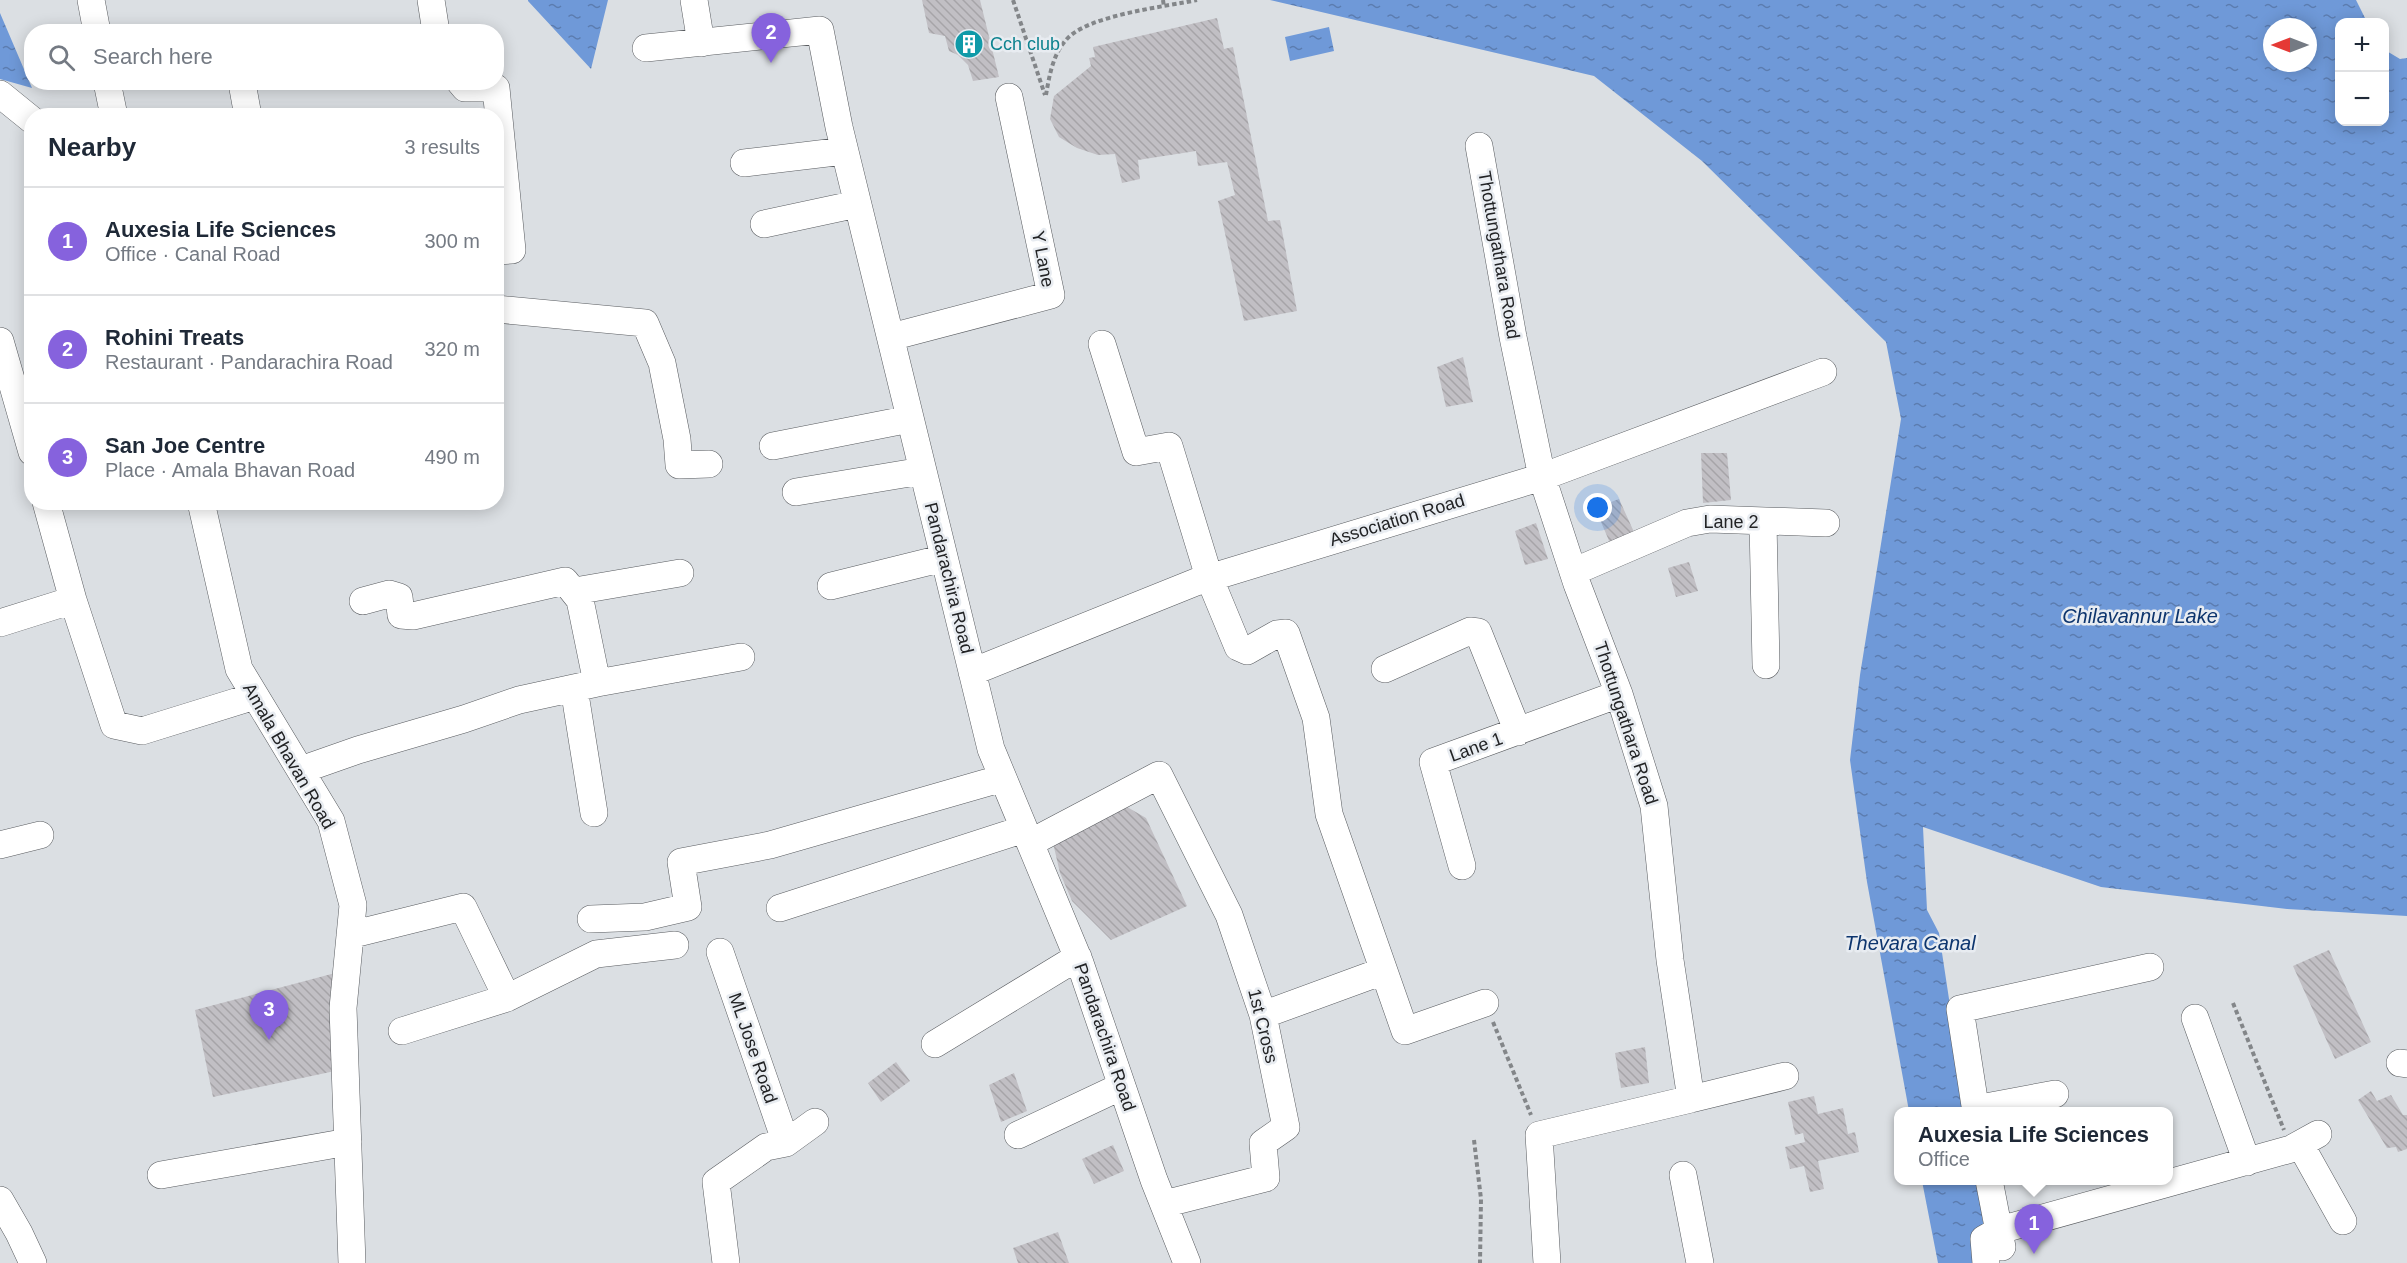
<!DOCTYPE html>
<meta charset="utf-8">
<style>
body{margin:0;font-family:Arial,sans-serif;background:#f6f6f7;color:#1f2937}
.controls{position:absolute;right:18px;top:18px;display:grid;overflow:hidden;border-radius:12px;box-shadow:0 3px 15px #0003}
.controls button{width:54px;height:54px;display:grid;place-items:center;padding:0;border:0;border-bottom:2px solid #e0e1e3;background:#fff;color:#1f2937;font:30px sans-serif}
.compass{position:absolute;left:2263px;top:18px;width:54px;height:54px;border-radius:50%;background:#fff;box-shadow:0 3px 15px #0003;rotate:270deg}
.you{position:absolute;left:1598px;top:508px;width:21px;height:21px;margin:-15px;border:4px solid #fff;border-radius:50%;background:#1a73e8;box-shadow:0 0 0 9px #1a73e833}
.badge{display:grid;place-items:center;width:39px;height:39px;border-radius:50%;background:#8662dd;color:#fff;font-size:20px;font-weight:700}
.pin{position:absolute;translate:-50% -50px;filter:drop-shadow(0 2px 3px #0008)}
.pin::after{content:'';position:absolute;top:32px;width:21px;height:18px;background:inherit;clip-path:polygon(0 0,100% 0,50% 100%)}
.popup{position:absolute;left:1894px;top:1107px;width:279px;height:78px;box-sizing:border-box;display:grid;place-content:center;border-radius:12px;background:#fff;filter:drop-shadow(0 2px 4px #0005);font-size:20px;white-space:nowrap;color:#747a83}
.popup b{font-size:22px;color:#1f2937}
.popup::after{content:'';position:absolute;left:50%;top:100%;margin-left:-12px;border:12px solid transparent;border-top-color:#fff}
.list{margin:0;padding:0;list-style:none}
h2{display:flex;justify-content:space-between;align-items:center;height:78px;margin:0;padding:0 24px;font-size:26px}
h2 small{font-size:20px;font-weight:400;color:#747a83}
.list li{display:grid;grid-template-columns:39px 1fr auto;gap:18px;align-items:center;box-sizing:border-box;height:108px;padding:0 24px;border-top:2px solid #e0e1e3}
.list b{display:block;font-size:22px;white-space:nowrap}
.list p{margin:0;font-size:20px;white-space:nowrap;color:#747a83}
.list em{font-size:20px;font-style:normal;color:#747a83}
.icon{flex:none;width:33px;height:33px;fill:none;stroke:currentColor;stroke-width:2;stroke-linecap:round;stroke-linejoin:round}
.map{position:relative;flex:none;width:2407px;height:1263px;overflow:hidden}
.search{position:absolute;background:#fff;box-shadow:0 3px 15px #0003;left:24px;top:24px;width:480px;height:66px;display:flex;align-items:center;gap:15px;box-sizing:border-box;padding:0 21px;border-radius:24px;color:#747a83;font-size:22px}
.panel{position:absolute;background:#fff;box-shadow:0 3px 15px #0003;left:24px;top:108px;width:480px;height:402px;border-radius:24px}
.map>svg:first-child{display:block}
.water{fill:url(#water-ripples);fill-rule:evenodd}
.building{fill:url(#building-back-hatch)}
.lines{fill:none;stroke-linecap:round;stroke-linejoin:round}
.minor-casing{stroke:#595c60;stroke-width:28}
.path{stroke:#838689;stroke-width:4;stroke-dasharray:4.5 3;stroke-linecap:butt}
.minor{stroke:#fff;stroke-width:27}
.labels{text-anchor:middle;stroke-width:5;stroke-linejoin:round;paint-order:stroke}
.culture-label{font-size:18px;fill:#0d838f;stroke:#e8ecf1;text-anchor:start}
.street-label{font-size:18px;fill:#222325;stroke:#e8ecf1}
.water-label{font-size:20px;font-style:italic;fill:#0d356e;stroke:#e8ecf1}
</style>
<div class="map">
<svg width="2407" height="1263" viewBox="0 0 2407 1263">
<defs>
<pattern id="water-ripples" width="26" height="14" patternUnits="userSpaceOnUse" patternTransform="scale(1.5)"><rect width="26" height="14" fill="#6f99d8"/><path d="M2 4q2-2 4 0t4 0M15 11q2-2 4 0t4 0" fill="none" stroke="#5b7caf"/></pattern>
<pattern id="building-back-hatch" width="6" height="6" patternUnits="userSpaceOnUse" patternTransform="scale(1.5)"><rect width="6" height="6" fill="#c1bfc4"/><path d="M-1 5l2 2M0 0l6 6M5-1l2 2" fill="none" stroke="#a6a4a8"/></pattern>
</defs>
<rect width="100%" height="100%" fill="#dbdfe3"/>
<path class="water" d="M528,0H608L591,69L528,1Z
M1270,0H2356L2367,22H2340V122H2384L2385,50L2400,59L2407,58V916L2287,909L2101,887L1923,827L1927,910L1939,933L1966,1111H1909L1867,882L1850,760L1860,675L1901,419L1886,342L1702,161L1594,76ZM2272,27H2308V63H2272Z
M0,13L32,88L0,79Z
M1329,27L1334,51L1290,61L1285,37Z
M1922,1181H1977L1989,1263H1938Z"/>
<path class="building" d="M922,0H980L999,77L973,81L968,65L958,55L949,51L945,36L929,33Z
M1217,18L1224,49L1233,47L1268,221L1280,220L1297,311L1244,321L1218,201L1235,195L1227,162L1198,166L1196,151L1138,160L1140,179L1122,183L1115,154L1098,155L1077,148L1059,137L1050,119L1054,96L1091,66L1089,58L1095,57L1093,47Z
M1463,357L1473,402L1446,407L1437,367Z
M1701,453H1727L1731,500L1703,503Z
M1619,499L1634,532L1610,543L1595,508Z
M1536,523L1548,559L1525,565L1515,531Z
M1689,562L1698,591L1676,597L1668,568Z
M1122,804L1146,818L1187,906L1111,940L1072,901L1060,873L1053,843Z
M2329,950L2371,1042L2335,1059L2293,966Z
M339,972L335,1071L213,1097L195,1010Z
M1645,1047L1649,1083L1621,1088L1615,1053Z
M896,1062L910,1081L881,1102L868,1083Z
M1014,1073L1027,1111L1001,1122L989,1085Z
M2371,1091L2377,1101L2391,1095L2403,1115H2407V1149L2398,1152L2396,1147L2387,1148L2358,1100Z
M1814,1096L1818,1114L1843,1108L1848,1134L1855,1132L1859,1152L1818,1161L1824,1189L1810,1192L1804,1166L1790,1169L1785,1147L1805,1142L1803,1133L1795,1135L1788,1102Z
M1113,1145L1124,1171L1094,1184L1082,1159Z
M1058,1232L1069,1263H1018L1013,1248Z"/>
<g class="lines">
<g class="minor-casing">
<path id="minor" d="M91,0L97,32
M431,0L436,32
M694,0L701,43
M646,48L820,30L839,127L991,749L1080,963L1154,1180L1187,1263
M107,82L114,116
M460,82L465,88H496L512,250L496,251
M242,83L248,116
M0,94L32,120
M1479,146L1513,337L1542,477L1577,584L1619,694L1654,806L1670,960L1691,1099L1539,1135L1547,1263
M744,163L844,151
M764,224L857,204
M496,309L645,323L662,363L677,439L679,465L709,464
M891,337L1051,295L1009,97
M0,341L32,452
M1102,344L1136,452L1169,446L1209,577L1238,647L1247,651L1277,634L1286,633L1316,718L1329,814L1405,1031L1485,1003
M773,446L910,419
M796,492L922,471
M46,502L73,600
M201,502L239,669L331,821L353,905L343,1008L352,1263
M1763,522L1766,665
M1573,572L1687,523L1710,519L1826,523
M831,586L944,558
M575,591L680,573
M0,623L73,600L114,725L142,731L255,696
M1385,669L1470,631L1478,632L1518,732
M972,672L1196,582L1542,477L1823,372
M597,683L741,657
M574,688L594,813
M301,770L358,750L464,719L519,700L597,683L580,600L565,581L413,616L401,615L399,597L389,594L363,601
M1030,843L1159,775L1229,915L1263,1015L1286,1127L1263,1143L1266,1178L1164,1204
M0,845L40,835
M1462,866L1433,762L1619,694
M780,908L1024,829
M591,919L645,917L688,907L681,862L770,845L1003,778
M350,935L463,907L507,998L596,954L675,945
M720,952L786,1143
M1263,1015L1383,971
M2195,1018L2247,1162
M402,1031L507,998
M935,1044L1078,957
M2400,1063L2407,1064
M1691,1099L1785,1076
M1975,1109L2055,1094
M1976,1112L1960,1009L2150,967
M1018,1135L1122,1086
M2300,1144L2343,1221
M161,1175L348,1142
M1683,1175L1700,1263
M1989,1180L2002,1247
M0,1200L19,1233L33,1263
M726,1263L716,1182L766,1147L786,1143L815,1122
M1986,1263L1984,1239L2000,1230L2291,1149L2318,1134"/>
</g>
<path class="path" d="M1013,0L1045,95
M1163,0L1164,7
M1046,95C1049,77 1053,54 1066,40C1087,15 1164,7 1197,0
M2233,1003L2284,1130
M1493,1022L1531,1115
M1474,1140L1481,1199L1480,1263"/>
<use href="#minor" class="minor"/>
</g>
<defs>
<g id="building-disc" transform="scale(1.5)"><circle r="9.5" fill="#0f9aa8" stroke="#e8ecf1"/><path d="M-4-6H4V6H1V3H-1V6H-4ZM-2.5-4.3h1.7v1.8h-1.7ZM.8-4.3h1.7v1.8H.8ZM-2.5-1h1.7V.8h-1.7ZM.8-1h1.7V.8H.8Z" fill="#fff"/></g>
</defs>
<g fill-rule="evenodd">
<use href="#building-disc" x="969" y="44"/>
</g>
<g class="labels">
<g class="culture-label">
<text x="990" y="50">Cch club</text>
</g>
<g class="street-label">
<text transform="translate(1499 255) rotate(80)" y="6">Thottungathara Road</text>
<text transform="translate(1043 259) rotate(79)" y="6">Y Lane</text>
<text transform="translate(1397 520) rotate(-17)" y="6">Association Road</text>
<text x="1731" y="528">Lane 2</text>
<text transform="translate(949 578) rotate(76)" y="6">Pandarachira Road</text>
<text transform="translate(1626 723) rotate(72)" y="6">Thottungathara Road</text>
<text transform="translate(1476 747) rotate(-20)" y="6">Lane 1</text>
<text transform="translate(289 756) rotate(60)" y="6">Amala Bhavan Road</text>
<text transform="translate(1263 1026) rotate(76)" y="6">1st Cross</text>
<text transform="translate(1105 1037) rotate(71)" y="6">Pandarachira Road</text>
<text transform="translate(753 1048) rotate(71)" y="6">ML Jose Road</text>
</g>
<g class="water-label">
<text x="2140" y="623">Chilavannur Lake</text>
<text x="1910" y="950">Thevara Canal</text>
</g>
</g>
</svg>
<div class="controls">
<button>+</button>
<button>−</button>
</div>
<svg class="compass" viewBox="-18 -18 36 36"><path d="M0-13l5 13h-10z" fill="#e53935"/><path d="M0 13l5-13h-10z" fill="#747a83"/></svg>
<div class="you"></div>
<div class="pin badge" style="left:2034px;top:1254px">1</div>
<div class="popup"><b>Auxesia Life Sciences</b>Office</div>
<div class="pin badge" style="left:771px;top:63px">2</div>
<div class="pin badge" style="left:269px;top:1040px">3</div>
<div class="search"><svg class="icon" aria-label="search" viewBox="0 0 24 24"><circle cx="10" cy="10" r="6"/><path d="M15 15l6 6"/></svg>Search here</div>
<section class="panel">
<h2>Nearby<small>3 results</small></h2>
<ul class="list">
<li><span class="badge">1</span><div><b>Auxesia Life Sciences</b><p>Office · Canal Road</p></div><em>300 m</em></li>
<li><span class="badge">2</span><div><b>Rohini Treats</b><p>Restaurant · Pandarachira Road</p></div><em>320 m</em></li>
<li><span class="badge">3</span><div><b>San Joe Centre</b><p>Place · Amala Bhavan Road</p></div><em>490 m</em></li>
</ul>
</section>
</div>
